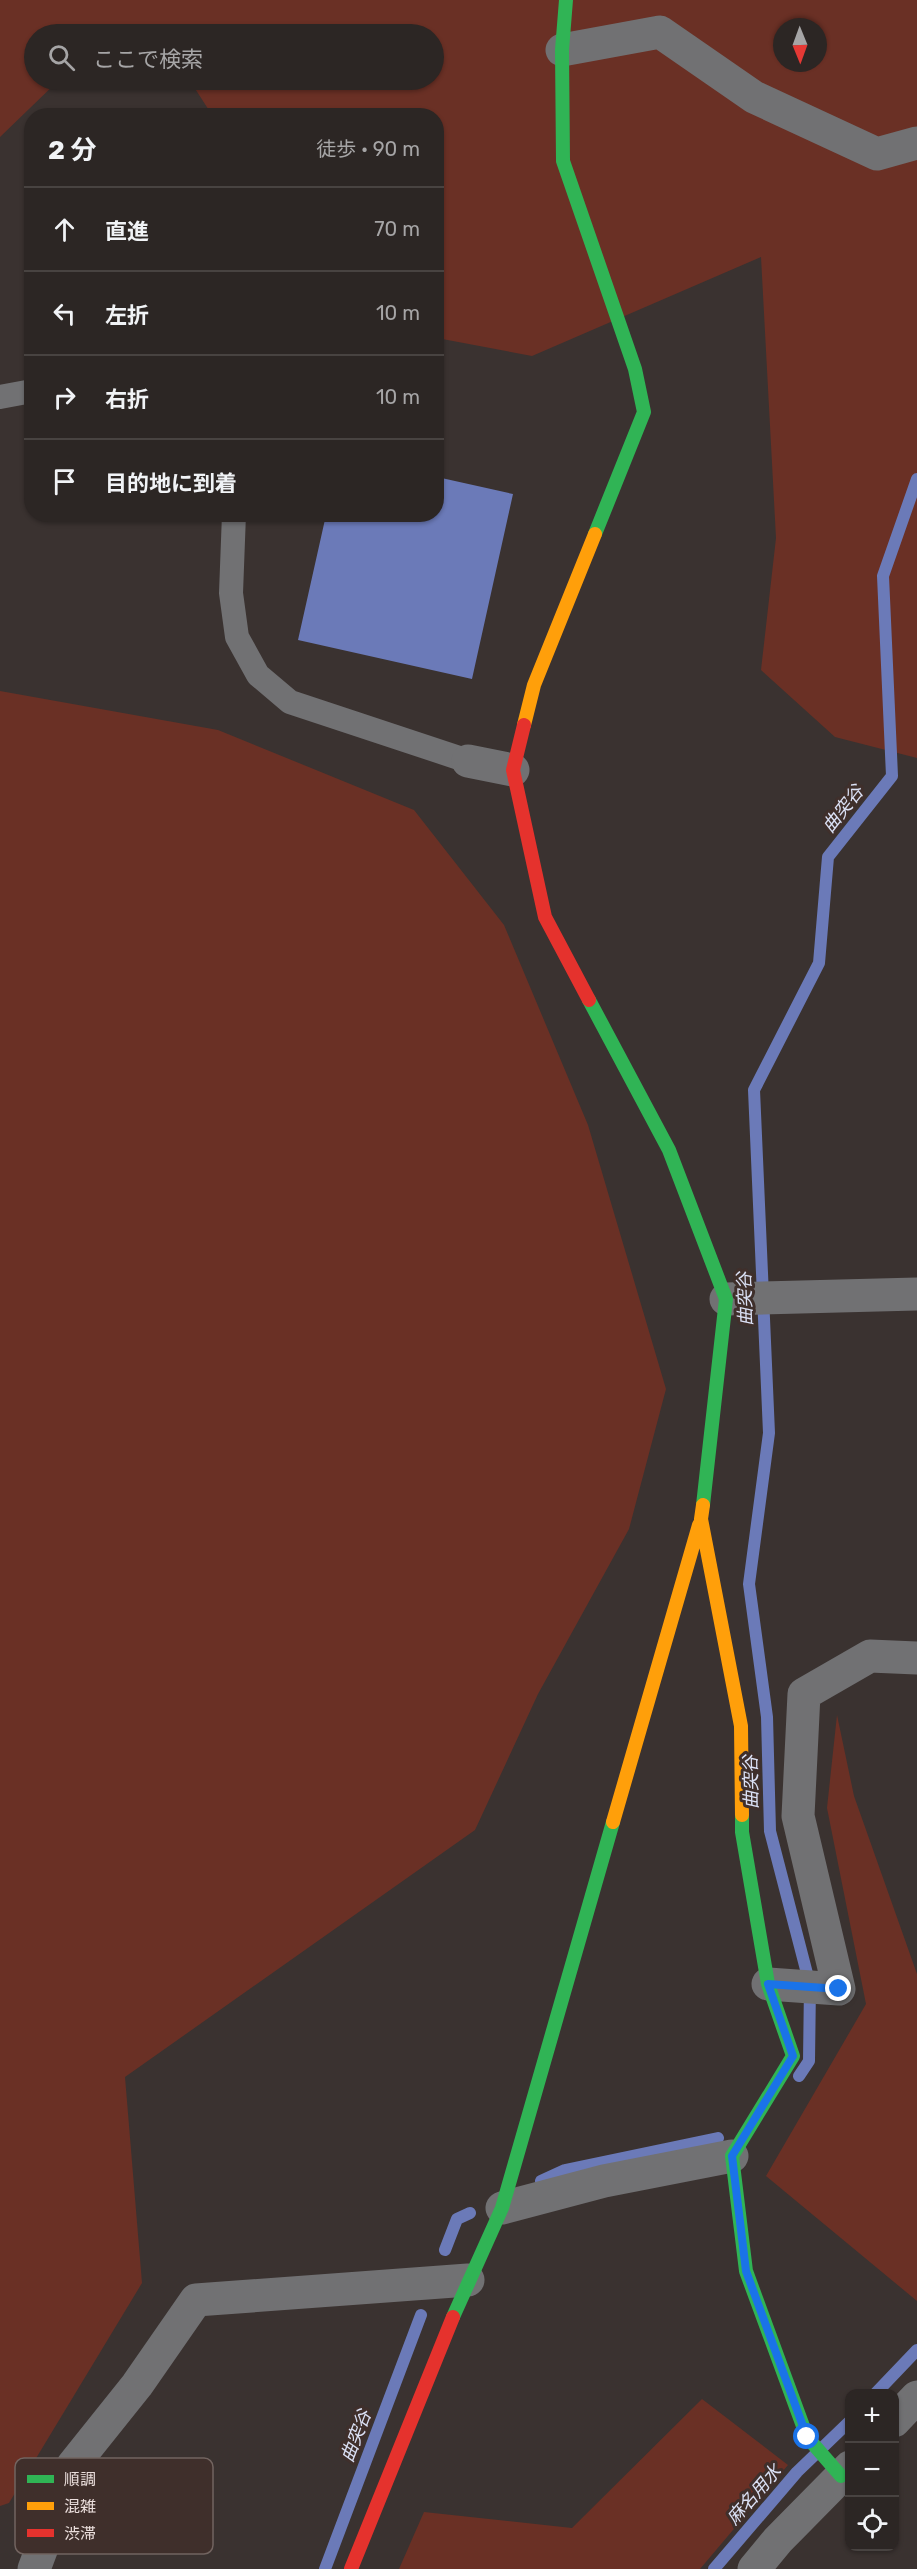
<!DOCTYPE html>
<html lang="ja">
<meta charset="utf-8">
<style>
body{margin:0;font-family:Rubik,"Noto Sans JP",sans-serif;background:#383231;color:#f1f3f6}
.controls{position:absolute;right:18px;bottom:18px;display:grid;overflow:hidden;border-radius:12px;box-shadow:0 2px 4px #0004}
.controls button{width:54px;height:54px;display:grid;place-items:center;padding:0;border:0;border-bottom:2px solid #484341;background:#2c2624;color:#f1f3f6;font:30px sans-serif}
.compass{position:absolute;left:773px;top:18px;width:54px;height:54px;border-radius:50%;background:#2c2624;box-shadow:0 2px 4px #0004;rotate:179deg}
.stop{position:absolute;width:18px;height:18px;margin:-14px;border:4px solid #1a73e8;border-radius:50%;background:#fff}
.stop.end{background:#1a73e8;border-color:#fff;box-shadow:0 2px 6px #0008}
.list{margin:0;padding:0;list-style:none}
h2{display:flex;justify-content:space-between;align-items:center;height:78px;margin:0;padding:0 24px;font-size:26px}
h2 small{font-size:20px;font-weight:400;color:#a6a5a6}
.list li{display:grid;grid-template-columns:39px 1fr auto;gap:18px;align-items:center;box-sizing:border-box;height:84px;padding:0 24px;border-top:2px solid #484341}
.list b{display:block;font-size:22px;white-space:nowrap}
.list em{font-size:20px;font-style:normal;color:#a6a5a6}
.icon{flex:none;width:33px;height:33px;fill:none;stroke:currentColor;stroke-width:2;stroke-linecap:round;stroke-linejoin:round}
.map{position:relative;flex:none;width:917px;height:2569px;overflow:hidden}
.search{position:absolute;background:#2c2624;box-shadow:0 2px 4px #0004;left:24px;top:24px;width:420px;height:66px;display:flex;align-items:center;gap:15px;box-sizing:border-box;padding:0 21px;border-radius:33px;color:#a6a5a6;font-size:22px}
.panel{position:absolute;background:#2c2624;box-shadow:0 2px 4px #0004;left:24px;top:108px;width:420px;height:414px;border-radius:24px}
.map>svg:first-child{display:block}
.green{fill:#6a3025;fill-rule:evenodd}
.water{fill:#6b7ab8}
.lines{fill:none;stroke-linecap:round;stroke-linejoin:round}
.stream{stroke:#6b7ab8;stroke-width:12}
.lane{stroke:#717173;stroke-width:24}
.street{stroke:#717173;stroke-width:33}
.fast{stroke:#30b455;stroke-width:14}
.slow{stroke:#ff9f0a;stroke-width:14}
.jam{stroke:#e5322d;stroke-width:14}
.route{stroke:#1a73e8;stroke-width:8}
.labels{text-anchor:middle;stroke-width:6;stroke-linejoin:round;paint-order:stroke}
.water-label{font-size:18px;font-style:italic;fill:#dbe1f5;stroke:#3f2f2b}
.key{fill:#3f2f2b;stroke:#726460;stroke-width:1.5}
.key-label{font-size:16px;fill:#eadedc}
</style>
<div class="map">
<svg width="917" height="2569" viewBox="0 0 917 2569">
<rect width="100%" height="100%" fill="#3a3230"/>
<path class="green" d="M0,0H917V758L835,737L761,670L776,538L761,257L532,356L437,338L436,116L212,115L194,87L186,80H434V34H34V80H59L0,137ZM782,27H818V63H782Z
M0,691L218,730L414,810L504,925L588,1125L666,1389L629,1529L538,1694L475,1830L125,2077L142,2283L9,2503L0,2506Z
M837,1715L854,1796L917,1974V2301L766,2176L866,2004L827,1808Z
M702,2399L788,2465L700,2569H399L424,2512L572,2528Z"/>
<path class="water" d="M437,477L513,494L472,679L298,640L326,515L436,514Z"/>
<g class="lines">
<path class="stream" d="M799,2076L809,2061L810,1985L770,1831L767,1717L749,1584L769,1433L754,1090L819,963L828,857L892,776L883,576L917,479
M541,2181L565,2170L718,2138
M445,2250L457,2219L470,2213
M875,2394L917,2350
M325,2569L421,2315
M714,2569L797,2472L850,2421"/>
<path class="lane" d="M0,397L32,391
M234,514L231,593L237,637L258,675L290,702L468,761"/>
<path class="street" d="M562,50L660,32L754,97L877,154L917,143
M468,761L513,770
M726,1299L917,1294
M768,1984L839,1989L798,1816L804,1694L870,1656L917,1658
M502,2208L604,2181L732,2156
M894,2421L917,2397
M34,2569L73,2465L137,2385L196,2300L468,2280
M754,2569L778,2540L850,2467"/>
<path class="fast" d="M566,0L562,50L563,161L635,369L644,412L595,534
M589,1000L669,1150L726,1299L703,1505
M742,1815V1832L768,1984L793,2056L732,2156L746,2271L807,2437L841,2476
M453,2317L502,2208L613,1822"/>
<path class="slow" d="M524,725L534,685L595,534
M703,1505L701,1519L741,1726L742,1815
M613,1822L699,1525"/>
<path class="jam" d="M524,725L513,770L545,917L589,1000
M351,2569L453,2317"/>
</g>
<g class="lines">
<path class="route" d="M807,2437L746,2271L732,2156L793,2056L768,1984L839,1989"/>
</g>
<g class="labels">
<g class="water-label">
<text transform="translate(843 809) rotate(-52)" y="6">曲突谷</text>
<text transform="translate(745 1299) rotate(-92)" y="6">曲突谷</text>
<text transform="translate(751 1782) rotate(-91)" y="6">曲突谷</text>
<text transform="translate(356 2436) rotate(-69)" y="6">曲突谷</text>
<text transform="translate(754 2495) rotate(-49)" y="6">麻名用水</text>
</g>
</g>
<rect x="15" y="2458" width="198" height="96" rx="9" class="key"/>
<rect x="27" y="2475" width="27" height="8" fill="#30b455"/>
<rect x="27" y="2502" width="27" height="8" fill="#ff9f0a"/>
<rect x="27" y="2529" width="27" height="8" fill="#e5322d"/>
<g class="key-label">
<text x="64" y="2485">順調</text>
<text x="64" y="2512">混雑</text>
<text x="64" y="2539">渋滞</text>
</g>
</svg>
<div class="controls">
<button>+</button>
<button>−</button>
<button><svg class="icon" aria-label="locate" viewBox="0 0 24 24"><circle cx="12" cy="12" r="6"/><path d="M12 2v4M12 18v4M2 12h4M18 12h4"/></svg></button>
</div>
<svg class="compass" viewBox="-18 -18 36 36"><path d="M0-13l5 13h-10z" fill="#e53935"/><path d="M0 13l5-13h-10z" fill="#a6a5a6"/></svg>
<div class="stop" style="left:807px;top:2437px"></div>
<div class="stop end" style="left:839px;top:1989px"></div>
<div class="search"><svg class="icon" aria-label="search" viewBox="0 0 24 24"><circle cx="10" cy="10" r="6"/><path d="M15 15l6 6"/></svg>ここで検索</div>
<section class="panel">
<h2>2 分<small>徒歩 · 90 m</small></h2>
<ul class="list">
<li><svg class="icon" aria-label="ahead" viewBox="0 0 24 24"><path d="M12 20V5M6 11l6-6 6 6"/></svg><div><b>直進</b></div><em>70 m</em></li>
<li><svg class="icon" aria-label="left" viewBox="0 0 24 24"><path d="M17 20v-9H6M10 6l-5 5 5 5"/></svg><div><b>左折</b></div><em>10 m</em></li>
<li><svg class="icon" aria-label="right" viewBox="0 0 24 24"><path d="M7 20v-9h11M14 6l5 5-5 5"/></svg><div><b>右折</b></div><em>10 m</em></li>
<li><svg class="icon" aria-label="arrive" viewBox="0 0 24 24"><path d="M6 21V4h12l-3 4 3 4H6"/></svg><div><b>目的地に到着</b></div></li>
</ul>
</section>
</div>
